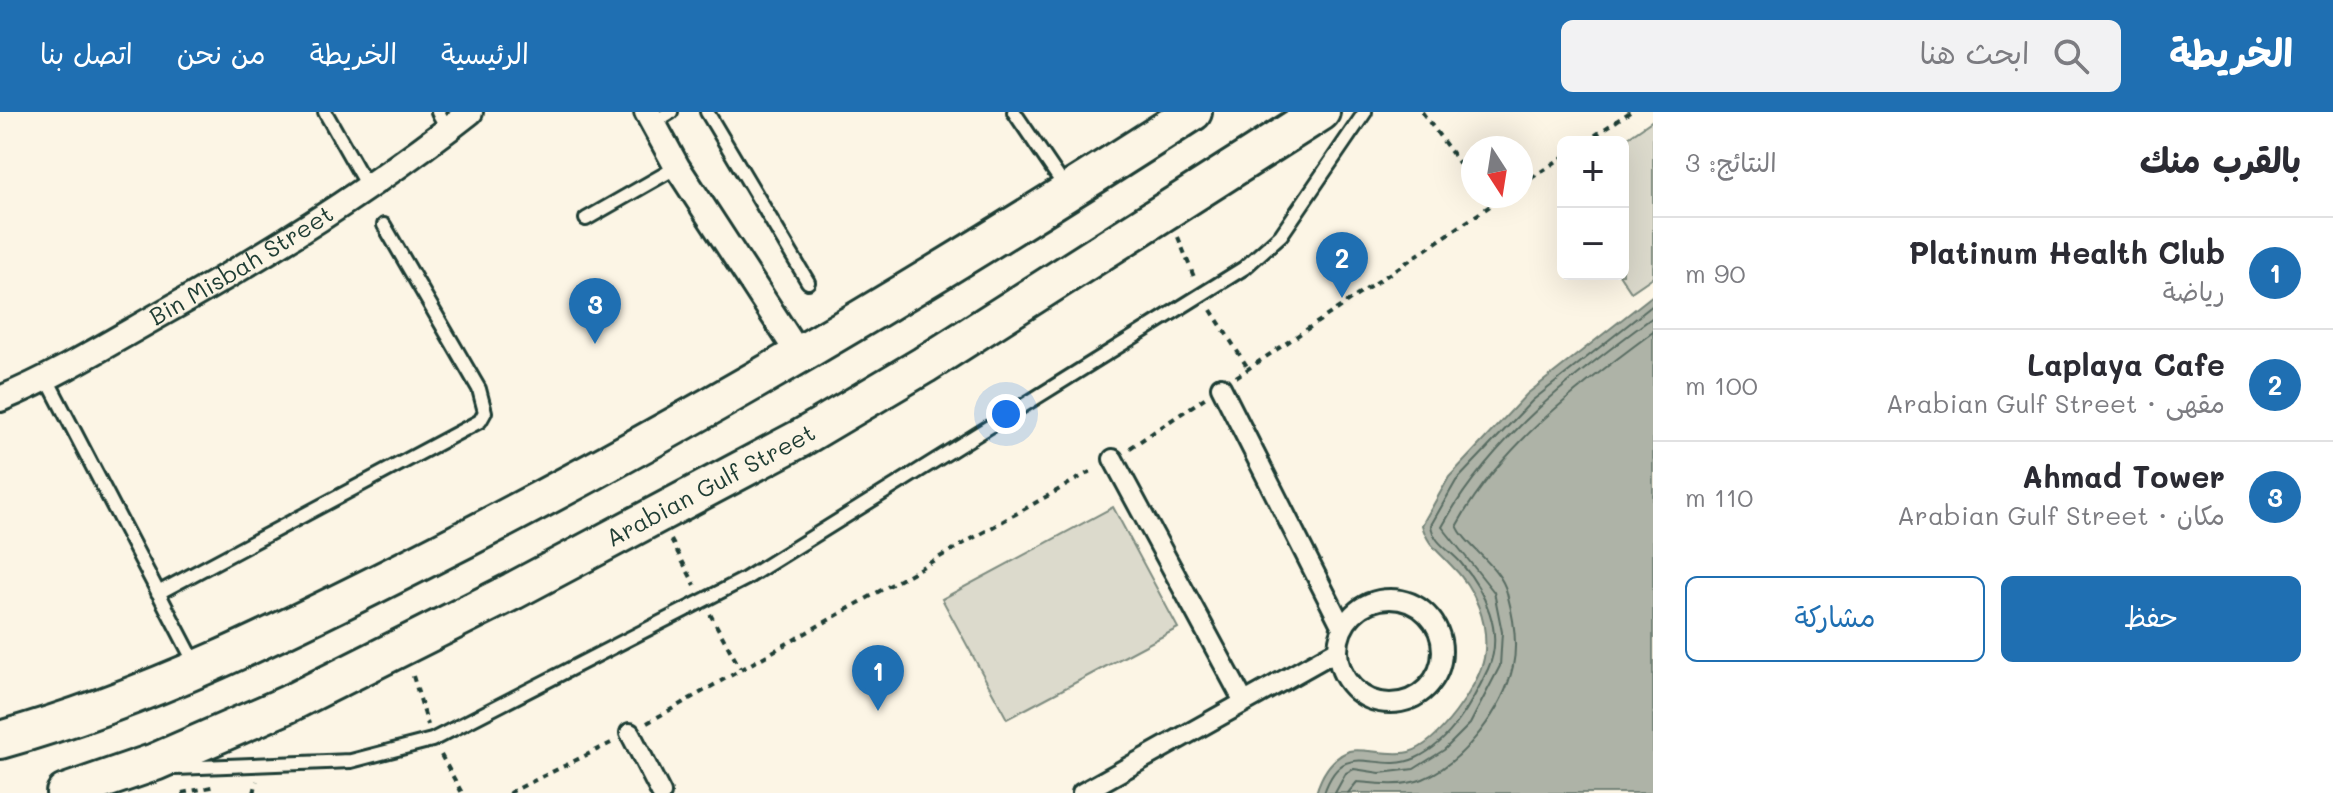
<!DOCTYPE html>
<html lang="ar">
<meta charset="utf-8">
<style>
body{margin:0;font-family:Mali,"Playpen Sans Arabic",sans-serif;background:#f2f2f3;color:#2b2b33;direction:rtl}
.controls{position:absolute;right:24px;top:24px;display:grid;overflow:hidden;border-radius:12px;box-shadow:0 8px 32px #0002}
.controls button{width:72px;height:72px;display:grid;place-items:center;padding:0;border:0;border-bottom:2px solid #e1e1e2;background:#fff;color:#2b2b33;font:40px sans-serif}
.compass{position:absolute;left:1461px;top:24px;width:72px;height:72px;border-radius:50%;background:#fff;box-shadow:0 8px 32px #0002;rotate:168deg}
.you{position:absolute;left:1006px;top:302px;width:28px;height:28px;margin:-20px;border:6px solid #fff;border-radius:50%;background:#1a73e8;box-shadow:0 0 0 12px #1a73e833}
.badge{display:grid;place-items:center;width:52px;height:52px;border-radius:50%;background:#1f6fb2;color:#fff;font-size:26px;font-weight:700}
.pin{position:absolute;translate:-50% -66px;filter:drop-shadow(0 2px 4px #0008)}
.pin::after{content:'';position:absolute;top:42px;width:28px;height:24px;background:inherit;clip-path:polygon(0 0,100% 0,50% 100%)}
.list{margin:0;padding:0;list-style:none}
h2{display:flex;justify-content:space-between;align-items:center;height:104px;margin:0;padding:0 32px;font-size:34px}
h2 small{font-size:26px;font-weight:400;color:#7c7c81}
.list li{display:grid;grid-template-columns:52px 1fr auto;gap:24px;align-items:center;box-sizing:border-box;height:112px;padding:0 32px;border-top:2px solid #e1e1e2}
.list b{display:block;font-size:30px;white-space:nowrap}
.list p{margin:0;font-size:26px;white-space:nowrap;color:#7c7c81}
.list em{font-size:26px;font-style:normal;color:#7c7c81}
.actions{display:flex;gap:16px;padding:24px 32px}
.actions a{flex:1;padding:18px 0;border:2px solid #1f6fb2;border-radius:12px;text-align:center;font-size:28px;color:#1f6fb2}
.actions .main{background:#1f6fb2;color:#fff}
.icon{flex:none;width:44px;height:44px;fill:none;stroke:currentColor;stroke-width:2;stroke-linecap:round;stroke-linejoin:round}
.map{position:relative;flex:none;width:1653px;height:681px;overflow:hidden;direction:ltr}
header{display:flex;align-items:center;gap:48px;box-sizing:border-box;height:112px;padding:0 40px;background:#1f6fb2;color:#fff}
header strong{font-size:38px}
nav{display:flex;gap:44px;margin-inline-start:auto;font-size:28px}
.search{width:560px;height:72px;background:#f2f2f3;display:flex;align-items:center;gap:20px;box-sizing:border-box;padding:0 28px;border-radius:12px;color:#7c7c81;font-size:30px}
main{display:flex}
aside{flex:1;background:#fff}
.map>svg:first-child{display:block}
.green{fill:#dcdacc;stroke:#7e8c80;stroke-width:2}
.water{fill:#aeb3a7;stroke:#758479;stroke-width:2}
.lines{fill:none;stroke-linecap:round;stroke-linejoin:round}
.shore{stroke:#586c62;stroke-width:2}
.service-casing{stroke:#1f3d34;stroke-width:18}
.pedestrian-casing{stroke:#1f3d34;stroke-width:24}
.minor-casing{stroke:#1f3d34;stroke-width:30}
.primary-casing{stroke:#1f3d34;stroke-width:42}
.path{stroke:#1f3d34;stroke-width:4;stroke-dasharray:6 6;stroke-linecap:butt}
.service{stroke:#fcf5e5;stroke-width:12}
.pedestrian{stroke:#fcf5e5;stroke-width:18}
.minor{stroke:#fcf5e5;stroke-width:24}
.primary{stroke:#fcf5e5;stroke-width:36}
.labels{text-anchor:middle;stroke-width:7;stroke-linejoin:round;paint-order:stroke}
.street-label{font-size:24px;fill:#1f3d34;stroke:#fcf5e5}
</style>
<header>
<strong>الخريطة</strong>
<div class="search"><svg class="icon" aria-label="search" viewBox="0 0 24 24"><circle cx="10" cy="10" r="6"/><path d="M15 15l6 6"/></svg>ابحث هنا</div>
<nav><a>الرئيسية</a><a>الخريطة</a><a>من نحن</a><a>اتصل بنا</a></nav>
</header>
<main>
<aside>
<h2>بالقرب منك<small>النتائج: 3</small></h2>
<ul class="list">
<li><span class="badge">1</span><div><b>Platinum Health Club</b><p>رياضة</p></div><em>90 m</em></li>
<li><span class="badge">2</span><div><b>Laplaya Cafe</b><p>مقهى · Arabian Gulf Street</p></div><em>100 m</em></li>
<li><span class="badge">3</span><div><b>Ahmad Tower</b><p>مكان · Arabian Gulf Street</p></div><em>110 m</em></li>
</ul>
<div class="actions"><a class="main">حفظ</a><a>مشاركة</a></div>
</aside>
<div class="map">
<svg width="1653" height="681" viewBox="0 0 1653 681">
<rect width="100%" height="100%" fill="#fcf5e5"/>
<filter id="ink" filterUnits="userSpaceOnUse"><feTurbulence type="fractalNoise" baseFrequency=".0125" numOctaves="2"/><feDisplacementMap in="SourceGraphic" scale="16" xChannelSelector="R" yChannelSelector="G"/><feConvolveMatrix kernelMatrix="1 2 1 2 8 2 1 2 1" color-interpolation-filters="sRGB"/></filter>
<g filter="url(#ink)">
<path class="green" d="M1653,8V165L1631,180L1619,162H1623L1621,30Z
M1113,395L1178,516L1007,607L942,487Z"/>
<path class="water" d="M1653,183V681H1316C1321,664 1331,646 1349,639C1361,635 1390,645 1409,640C1438,632 1479,574 1484,546C1490,511 1475,476 1450,452C1437,438 1427,432 1422,413L1449,365L1527,282Z"/>
<g class="lines">
<path class="shore" d="M1324,681C1344,623 1377,664 1416,646C1451,630 1472,591 1488,557C1505,521 1484,478 1461,451C1450,438 1433,431 1431,413L1456,369L1533,288L1653,193
M1335,681L1346,661L1354,657L1380,661L1414,657L1444,638L1470,612L1500,554L1502,520L1494,480L1442,415C1490,327 1574,263 1653,205
M1348,681L1357,670C1378,672 1403,675 1423,667C1464,650 1504,596 1513,554C1518,531 1513,503 1507,481C1501,454 1464,433 1457,413C1501,333 1581,273 1653,220"/>
<g class="service-casing">
<path id="service" d="M325,0L367,74
M438,0L448,18
M707,0L808,170
M1014,0L1067,78
M653,11L671,0
M586,107L677,55
M47,267L197,555
M158,481L480,309L485,300L479,277L384,113
M175,656L351,649L432,628L745,467L1244,156L1281,123L1365,0"/>
</g>
<g class="pedestrian-casing">
<path id="pedestrian" d="M1221,275L1342,515
M1113,347L1244,590
M1338 539a52 52 0 1 1 104 0a52 52 0 1 1-104 0Z
M630,621L661,681
M1082,681L1336,539"/>
</g>
<g class="minor-casing">
<g id="minor">
<path d="M647,0L677,55L800,244"/>
<path id="s1" d="M0,287C56,264 108,232 161,202C268,142 374,76 470,0"/>
</g>
</g>
<g class="primary-casing">
<g id="primary">
<path d="M0,628C150,586 286,518 424,448C689,314 944,161 1193,0"/>
<path id="s2" d="M65,681L155,650L286,593L513,479L801,326L924,253L1321,0"/>
</g>
</g>
<path class="path" d="M1422,0L1473,70
M1585,30L1630,0
M1521,73L1563,45
M1483,84L1490,94
M1178,125L1194,165
M1211,198L1248,256
M1236,265L1505,84
M1130,336L1206,285
M671,428L695,473
M710,502L740,556
M413,564L428,613
M647,611L1095,357
M441,643L462,681
M182,681L216,674
M254,681L257,669
M509,681L611,631"/>
<use href="#service" class="service"/>
<use href="#pedestrian" class="pedestrian"/>
<use href="#minor" class="minor"/>
<use href="#primary" class="primary"/>
</g>
</g>
<g class="labels">
<g class="street-label">
<text dy="8" stroke="none"><textPath href="#s1" startOffset="276">Bin Misbah Street</textPath></text>
<text dy="8" stroke="none"><textPath href="#s2" startOffset="716">Arabian Gulf Street</textPath></text>
</g>
</g>
</svg>
<div class="controls">
<button>+</button>
<button>−</button>
</div>
<svg class="compass" viewBox="-18 -18 36 36"><path d="M0-13l5 13h-10z" fill="#e53935"/><path d="M0 13l5-13h-10z" fill="#7c7c81"/></svg>
<div class="you"></div>
<div class="pin badge" style="left:878px;top:599px">1</div>
<div class="pin badge" style="left:1342px;top:186px">2</div>
<div class="pin badge" style="left:595px;top:232px">3</div>
</div>
</main>
